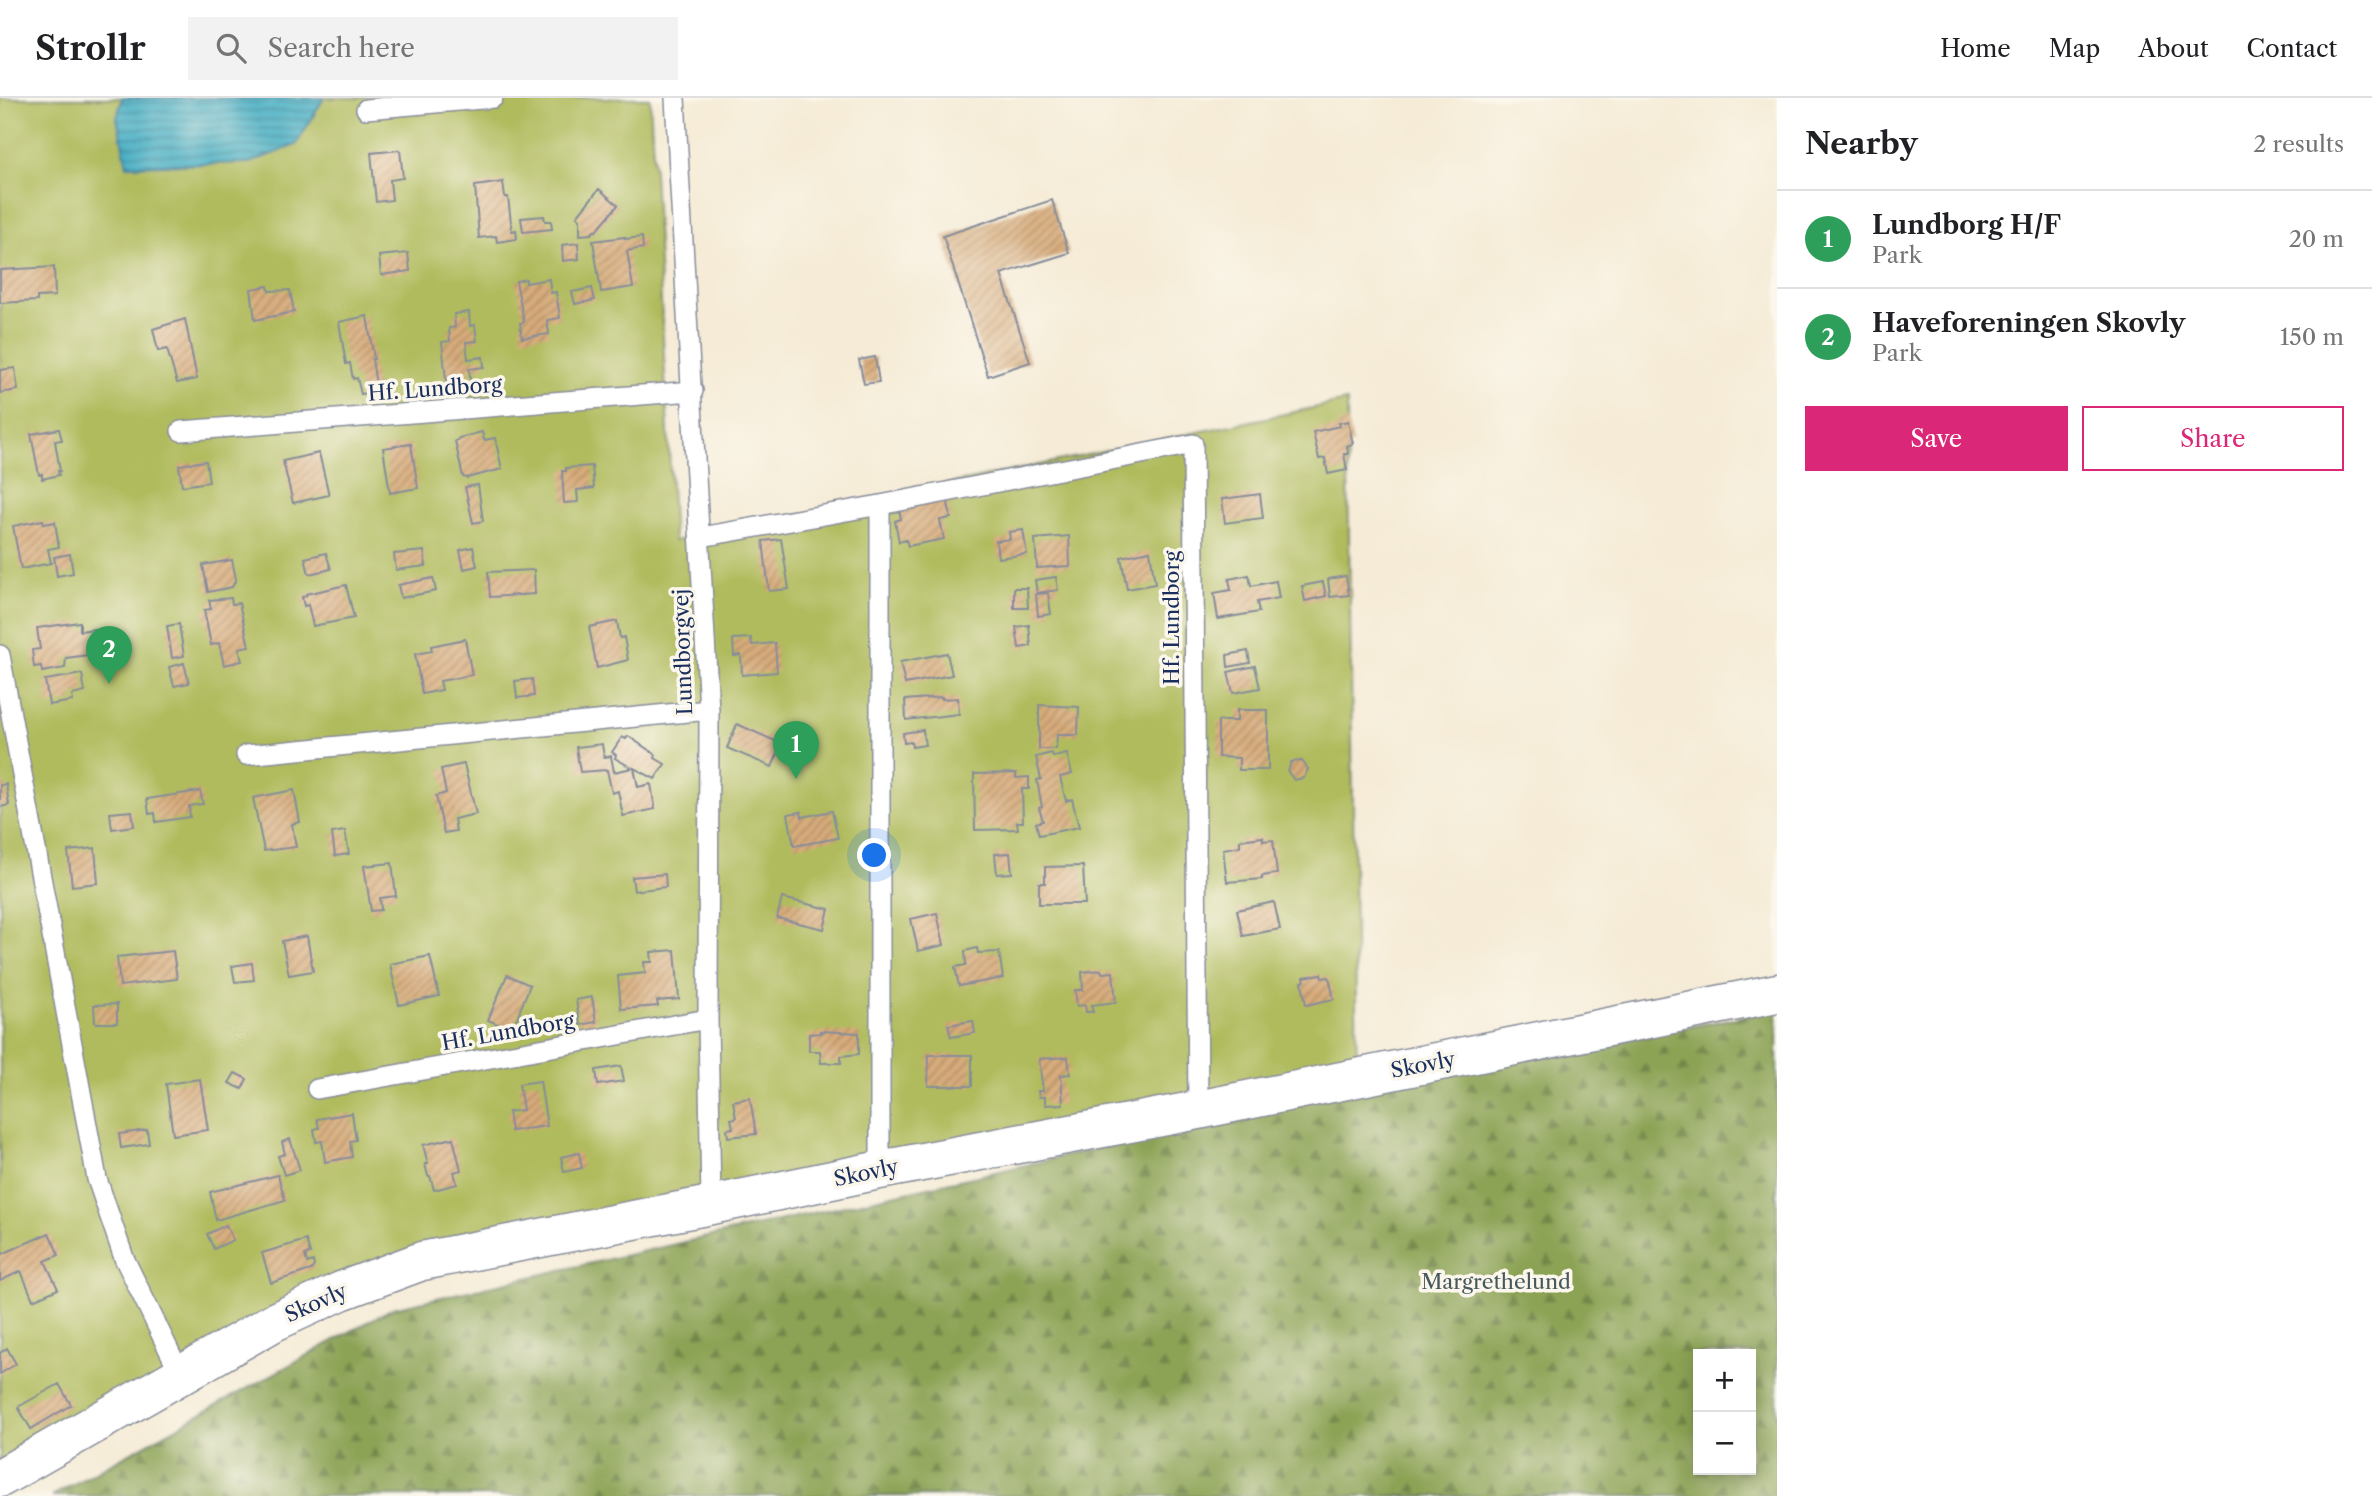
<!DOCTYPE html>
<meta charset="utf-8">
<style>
body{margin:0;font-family:"Libre Caslon Text",serif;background:#f2f2f2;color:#202124}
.controls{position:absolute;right:21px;bottom:21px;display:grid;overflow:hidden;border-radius:0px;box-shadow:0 4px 18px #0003}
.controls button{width:63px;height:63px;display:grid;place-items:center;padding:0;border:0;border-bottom:2px solid #e0e0e0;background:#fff;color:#202124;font:35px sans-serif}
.you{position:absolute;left:875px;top:758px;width:24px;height:24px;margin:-18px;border:5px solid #fff;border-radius:50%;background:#1a73e8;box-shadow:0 0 0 10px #1a73e833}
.badge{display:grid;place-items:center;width:46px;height:46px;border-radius:50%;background:#db2777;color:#fff;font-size:23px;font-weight:700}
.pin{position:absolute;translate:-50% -58px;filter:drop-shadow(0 2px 4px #0008)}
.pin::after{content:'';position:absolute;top:37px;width:24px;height:21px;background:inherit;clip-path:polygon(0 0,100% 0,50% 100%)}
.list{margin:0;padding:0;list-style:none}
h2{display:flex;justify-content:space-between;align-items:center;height:91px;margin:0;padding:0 28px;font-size:30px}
h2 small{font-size:23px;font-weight:400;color:#757577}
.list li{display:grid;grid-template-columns:46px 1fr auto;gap:21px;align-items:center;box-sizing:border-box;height:98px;padding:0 28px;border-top:2px solid #e0e0e0}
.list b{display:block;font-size:26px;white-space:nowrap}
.list p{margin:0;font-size:23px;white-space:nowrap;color:#757577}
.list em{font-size:23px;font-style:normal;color:#757577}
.actions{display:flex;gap:14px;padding:21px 28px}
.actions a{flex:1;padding:16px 0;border:2px solid #db2777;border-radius:0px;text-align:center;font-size:24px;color:#db2777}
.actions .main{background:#db2777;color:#fff}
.icon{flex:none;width:38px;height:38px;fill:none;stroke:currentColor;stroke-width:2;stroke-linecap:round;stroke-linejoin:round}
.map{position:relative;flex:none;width:1777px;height:1398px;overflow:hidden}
header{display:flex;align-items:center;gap:42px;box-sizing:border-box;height:98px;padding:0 35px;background:#fff;border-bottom:2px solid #e0e0e0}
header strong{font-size:33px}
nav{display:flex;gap:38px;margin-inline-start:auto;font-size:24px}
.search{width:490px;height:63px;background:#f2f2f2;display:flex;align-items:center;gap:18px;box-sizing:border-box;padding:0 24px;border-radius:0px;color:#757577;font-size:26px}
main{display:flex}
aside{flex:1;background:#fff}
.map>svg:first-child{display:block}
.green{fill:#b0bb5d;stroke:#66755e;stroke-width:2}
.forest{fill:url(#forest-firs);stroke:#546959;stroke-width:2;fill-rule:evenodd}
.water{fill:url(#water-rules);stroke:#306e90;stroke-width:2}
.building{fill:url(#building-hatch)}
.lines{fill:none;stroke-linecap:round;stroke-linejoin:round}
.lane-casing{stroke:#888d9a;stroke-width:22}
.street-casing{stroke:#888d9a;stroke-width:41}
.lane{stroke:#fff;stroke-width:19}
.street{stroke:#fff;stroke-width:38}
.labels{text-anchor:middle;stroke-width:7;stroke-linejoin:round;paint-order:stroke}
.street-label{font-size:21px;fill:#1b2f5e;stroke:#fbf7ec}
.park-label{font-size:21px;fill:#48595e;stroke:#fbf7ec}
</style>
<header>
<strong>Strollr</strong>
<div class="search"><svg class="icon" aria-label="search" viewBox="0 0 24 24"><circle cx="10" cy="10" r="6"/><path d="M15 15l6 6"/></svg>Search here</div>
<nav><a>Home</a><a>Map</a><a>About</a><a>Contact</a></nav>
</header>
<main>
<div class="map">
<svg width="1777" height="1398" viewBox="0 0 1777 1398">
<defs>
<pattern id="forest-firs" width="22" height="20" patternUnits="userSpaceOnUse" patternTransform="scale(1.75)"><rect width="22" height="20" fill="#8ca354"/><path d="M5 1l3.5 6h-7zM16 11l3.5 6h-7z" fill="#728549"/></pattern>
<pattern id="water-rules" width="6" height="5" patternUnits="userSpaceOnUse" patternTransform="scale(1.75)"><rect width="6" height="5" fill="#44adc3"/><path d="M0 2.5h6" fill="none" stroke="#388da2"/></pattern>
<pattern id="building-hatch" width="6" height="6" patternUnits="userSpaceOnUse" patternTransform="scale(1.75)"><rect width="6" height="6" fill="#d8ac7b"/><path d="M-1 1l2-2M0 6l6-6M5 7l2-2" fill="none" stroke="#ae8c68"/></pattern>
</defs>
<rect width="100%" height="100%" fill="#fbf7ec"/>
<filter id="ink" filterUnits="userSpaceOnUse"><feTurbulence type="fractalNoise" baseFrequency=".0143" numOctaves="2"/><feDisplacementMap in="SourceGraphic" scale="14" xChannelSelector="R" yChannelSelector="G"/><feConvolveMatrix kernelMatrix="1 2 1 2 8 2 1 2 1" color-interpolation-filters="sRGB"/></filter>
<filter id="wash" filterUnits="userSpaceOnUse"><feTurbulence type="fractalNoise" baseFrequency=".00686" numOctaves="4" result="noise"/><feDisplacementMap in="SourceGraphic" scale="28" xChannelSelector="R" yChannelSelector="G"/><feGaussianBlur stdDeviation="1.57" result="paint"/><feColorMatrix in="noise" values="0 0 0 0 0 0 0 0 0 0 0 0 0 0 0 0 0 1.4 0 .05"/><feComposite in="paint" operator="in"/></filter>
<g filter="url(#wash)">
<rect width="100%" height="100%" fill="#f5ebd6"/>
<path class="green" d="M0,0H650L674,443L1347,303L1357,971L348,1172L0,1371Z"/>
<path class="forest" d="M1777,912V1398H52L393,1210L1362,991ZM1698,1256H1751V1372H1698Z"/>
<path class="water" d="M122,0H324L296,47L249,65L127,68L117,20Z"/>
<g id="blocks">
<path class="building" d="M400,52L403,80L390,82L392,102L376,104L371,55Z
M503,84L505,99H508L512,133L516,132L517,141L497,144L496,138L479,140L475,88Z
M599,91L618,107L596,133L595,132L591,136L580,137V121L577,118Z
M1052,102L1069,155L1001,176L1030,264L988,278L943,138Z
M544,118L545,123H551L552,131L523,134L521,120Z
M625,139V141L642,139L643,150L627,153L633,189L601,194L593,143Z
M578,145L579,161L563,163L562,147Z
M408,155L410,173L381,177L379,158Z
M54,169L55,198L37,199V203L0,205V172Z
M526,181V185L549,181L551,195L556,194L560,220L547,222L549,236L522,240L520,225L524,224L516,183Z
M268,188L269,193L290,192L294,214L255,222L251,191Z
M592,190L595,202L575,206L572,194Z
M469,214L470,228L475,227L477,243L466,244L468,261L483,259L484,269L469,271L471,288L447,291L442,244L450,243L449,230L455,229L454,216Z
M367,218L374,261H372L377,293L361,296L357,280L353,281L350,265L346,266L339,224Z
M185,221L197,281L177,285L167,251L158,253L153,231Z
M875,259L879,284L864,286L859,262Z
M15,270L18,292L0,295V272Z
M1348,323L1353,346L1347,348L1348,356H1344L1347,372L1328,376L1325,360L1319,361L1313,334L1340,328L1339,325Z
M59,331L62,342L55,343L60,373H58L59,377L42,381V376L39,377L31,336Z
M482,334L484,342L495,340L502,371L467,380L463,379L455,343L460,341L459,340Z
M411,346L418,390L390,395L383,350Z
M319,355L329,397L293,405L283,363Z
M206,363L209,384L182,388L179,367Z
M592,368L594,390L577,392L578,404L564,405L562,373H566V370Z
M478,387L483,423L473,425L465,389Z
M1260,396L1263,420L1225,425L1222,401Z
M947,400L951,420L940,422L944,441L908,448L906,442L899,444L895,423L901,421L899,411Z
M43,422L44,426L55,424L59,449L48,451L51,465L21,471L13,428Z
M1023,432L1027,456L998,460L996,443L1010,441L1009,434Z
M1069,438L1070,468L1037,470L1035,441Z
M781,441L789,491L769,493L763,443Z
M473,449L477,468L464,471L460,452Z
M424,453L426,468L396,472L394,456Z
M1150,453L1155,486L1127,491L1121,459Z
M326,455L331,471L309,476L305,460Z
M70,456L73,475L57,478L54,459Z
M232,462L236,481L232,489L208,494L203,467Z
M534,472L535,496L490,499L488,474Z
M1249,477L1251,488L1276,483L1279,500L1257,504L1259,514L1218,521L1214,495L1231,492L1229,481Z
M1346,478L1349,497L1330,499L1328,481Z
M1056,479L1058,492L1037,495L1035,482Z
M433,480L436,493L401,500L398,487Z
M1323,484L1326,498L1305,503L1302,488Z
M346,487L354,520L313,528L308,507L304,508L302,499L306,498V496Z
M1014,490H1027L1028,510H1014Z
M1048,495L1051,516L1038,518L1036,496Z
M231,500L232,506L239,505L249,548L239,550L242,563L224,567L219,545L211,547L204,512L211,511L209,502Z
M617,523L620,540L624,539L628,562L597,570L589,529Z
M80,524V533L94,531L97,556L66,560L65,570L42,574L41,568L34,569L32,552L40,551L37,530Z
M179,526L184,558L172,560L167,528Z
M1029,527L1031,548L1019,550L1016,529Z
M751,540L752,547L775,545L777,574L742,577L741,557L734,558L733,541Z
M465,541L472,577L440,583L442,592L422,596L415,556L432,553L431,548Z
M1248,553L1250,565L1228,569L1227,557Z
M947,555L952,577L905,586L900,564Z
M184,565L189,585L174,588L169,569Z
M1255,568L1260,590L1233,595L1228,574Z
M82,576L85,594L72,597L73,603L49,607L45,582Z
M532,581L534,598L517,600L515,583Z
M942,599V601L958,600L959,616L906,622L905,602Z
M1039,607L1079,609L1078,637H1057L1056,651H1039Z
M1237,612H1268V672H1239V660L1218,659V623H1237Z
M737,626L782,646L772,669L727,650Z
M923,632L925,647L912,649L911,644L904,645L903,635Z
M628,638L656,657L655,660L665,666L655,681L634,670L638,689L651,686L655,711L623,718L618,693L612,695L607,672L580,674L576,649L602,646L604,659L611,658L614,674L632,670L615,660L616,657L612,654L622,639L626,641Z
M1052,655L1053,659L1067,656L1072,676L1060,679L1066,703L1072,701L1079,729L1039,737L1036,725L1043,723L1039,710L1042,709L1037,682L1041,681L1036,659Z
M1302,663L1308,671L1304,680L1294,682L1288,674L1291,664Z
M464,666L476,716L454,721L456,733L444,735L436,698L446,695L441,671Z
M1016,675V680L1029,679V691H1022L1023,724H1017L1018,731L975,732L974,676Z
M6,686L9,707L0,709V687Z
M294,692L300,724L292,726L296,749L264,753L253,700Z
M200,693L203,706L189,708L190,719L156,724L155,715L149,716L147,701Z
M132,713L134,728L112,731L110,715Z
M832,713L838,740L794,748L788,716L801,714L802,719Z
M345,733L349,756L335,758L332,735Z
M1263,739V743L1273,742L1277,776L1262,778V781L1227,784L1223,751L1240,748V742Z
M95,750L98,785L72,788L68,753Z
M1010,755L1012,775L997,776L995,756Z
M392,765L396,798L380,800L381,812L371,813L364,768Z
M1083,768L1085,806H1039V785H1045V769Z
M665,776L666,789L634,793L632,779Z
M782,800L829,811L824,831L777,820Z
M1274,804L1280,831L1243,838L1237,812Z
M937,815L944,847L918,853L911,821Z
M307,838L313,873L289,877L282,843Z
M977,850L978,855L999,854L1003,880L959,888L955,869L966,867L965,853Z
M675,852L679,901L657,903L658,908L621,911L618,878L645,875L644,864H652L651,854Z
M173,853L177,881L120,888L117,859Z
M430,858L439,898L399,907L390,866Z
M252,865L254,882L235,884L232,868Z
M1101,872L1102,875L1113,874L1116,904L1091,907L1093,914H1086L1085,907L1077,908L1075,892H1083L1082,874Z
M1321,876L1322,880L1329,879L1334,901L1306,907L1302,884L1305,883L1304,879Z
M507,877L530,887L512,932L488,922Z
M592,899L596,924L580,927L576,902Z
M117,906V925H95L94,907Z
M973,923L975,935L951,939L948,927Z
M820,933L859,935V956L841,958V965H821L820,953H809V936L821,935Z
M929,957H972V988H928Z
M1068,959L1070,976L1061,977L1063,1006L1045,1007V999H1039L1038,993H1043L1039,961Z
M621,968L624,983L598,987L596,972Z
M235,975L247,981L242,991L229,985Z
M200,981L208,1032L173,1037L166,986Z
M540,983L547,1028L511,1033L508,1014L523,1012L519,986Z
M750,1000L756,1036L728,1039L727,1031L733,1030L731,1021L736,1020L733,1003Z
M352,1015L356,1042L350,1043L352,1059L325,1064L322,1043L316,1044L314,1031L319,1030L317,1021Z
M147,1032L149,1046L121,1050L119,1036Z
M453,1040L461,1072L454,1074L457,1086L434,1092L430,1078H428L425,1066H428L423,1047Z
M290,1041L300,1072L284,1077L278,1058L285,1056L282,1044Z
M579,1055L582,1070L564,1074L561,1059Z
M278,1077L285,1102L216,1122L210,1094Z
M226,1127L233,1142L214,1151L207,1136Z
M49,1135L59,1157L45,1163L58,1191L33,1202L21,1173L0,1183V1157Z
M306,1142L310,1156L305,1157L307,1165L313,1163L314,1168L311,1172L271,1185L262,1155Z
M7,1250L16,1266L0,1276V1255Z
M59,1286L71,1307L31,1331L18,1309Z"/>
</g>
</g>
<g filter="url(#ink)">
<use href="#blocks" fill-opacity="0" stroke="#888d9a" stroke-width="2"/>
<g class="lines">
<g class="lane-casing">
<path id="lane" d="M675,0L709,612L708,921L711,1107
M366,11L493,0
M181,333L693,293
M880,407V1072
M701,439L880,407L1193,346L1198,1012
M0,557L97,1081L124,1160L180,1275
M246,657L709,612
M317,991L708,921"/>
</g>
<g class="street-casing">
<path id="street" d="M0,1380L274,1224L341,1193L422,1163L711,1107L880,1072L1198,1012L1777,895"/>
</g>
<use href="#lane" class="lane"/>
<use href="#street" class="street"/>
</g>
</g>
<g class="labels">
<g class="street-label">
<text transform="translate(435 291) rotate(-4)" y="7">Hf. Lundborg</text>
<text transform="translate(1172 520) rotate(-90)" y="7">Hf. Lundborg</text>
<text transform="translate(683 554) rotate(-92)" y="7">Lundborgvej</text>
<text transform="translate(508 934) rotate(-10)" y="7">Hf. Lundborg</text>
<text transform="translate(1423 967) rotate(-11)" y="7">Skovly</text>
<text transform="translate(866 1075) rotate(-12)" y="7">Skovly</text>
<text transform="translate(316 1205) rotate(-24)" y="7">Skovly</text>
</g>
<g class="park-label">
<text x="1496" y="1191">Margrethelund</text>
</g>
</g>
</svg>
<div class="controls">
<button>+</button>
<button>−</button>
</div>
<div class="you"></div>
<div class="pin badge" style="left:796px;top:681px;background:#2e9e5b">1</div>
<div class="pin badge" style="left:109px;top:586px;background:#2e9e5b">2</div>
</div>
<aside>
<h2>Nearby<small>2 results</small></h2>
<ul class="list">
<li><span class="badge" style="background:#2e9e5b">1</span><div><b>Lundborg H/F</b><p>Park</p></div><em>20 m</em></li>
<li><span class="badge" style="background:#2e9e5b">2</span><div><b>Haveforeningen Skovly</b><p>Park</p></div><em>150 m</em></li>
</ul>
<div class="actions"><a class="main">Save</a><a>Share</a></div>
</aside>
</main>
